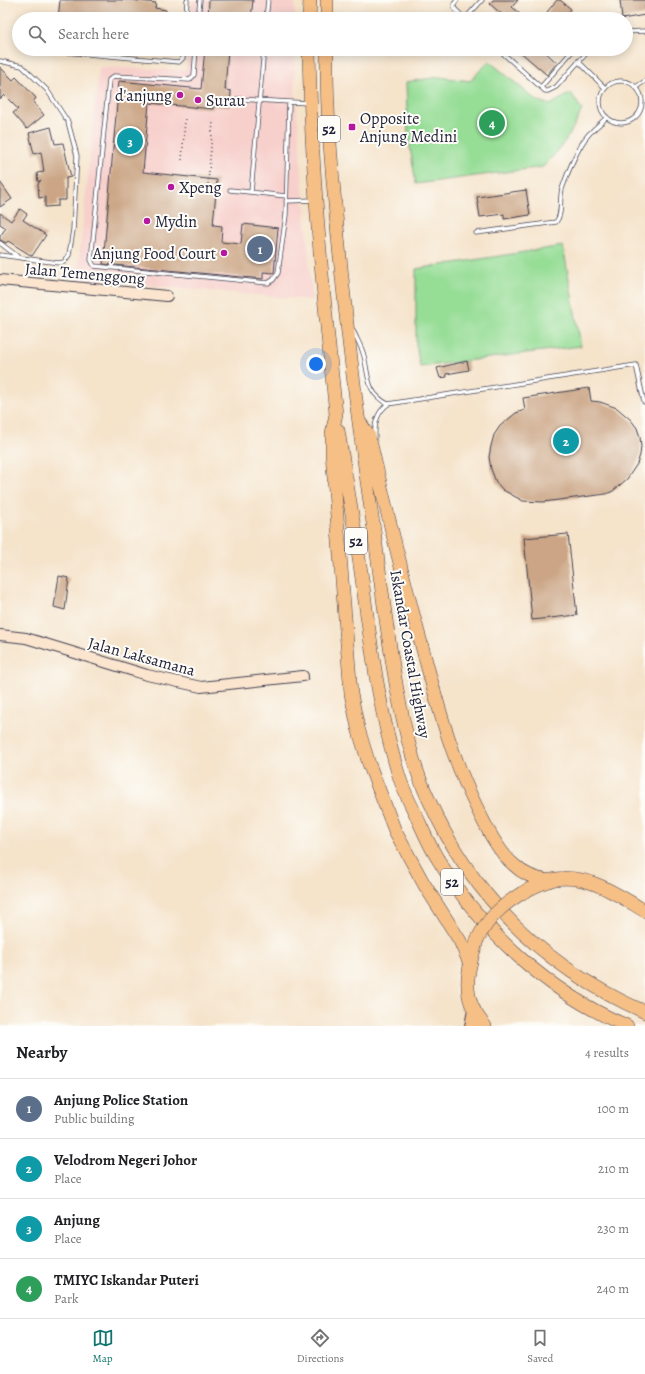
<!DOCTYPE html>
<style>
body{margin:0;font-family:Alegreya,serif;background:#f6f6f6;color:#202124}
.you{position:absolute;left:316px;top:364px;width:14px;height:14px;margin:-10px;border:3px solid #fff;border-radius:50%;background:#1a73e8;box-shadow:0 0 0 6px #1a73e833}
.badge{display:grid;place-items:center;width:26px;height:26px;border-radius:50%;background:#0f766e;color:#fff;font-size:13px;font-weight:700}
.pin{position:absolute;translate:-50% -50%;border:2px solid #fff;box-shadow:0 1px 4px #0006}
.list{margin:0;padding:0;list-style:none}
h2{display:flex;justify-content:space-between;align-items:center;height:52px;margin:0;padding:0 16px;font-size:17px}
h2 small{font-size:13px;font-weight:400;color:#757577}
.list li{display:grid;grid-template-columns:26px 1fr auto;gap:12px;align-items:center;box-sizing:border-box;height:60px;padding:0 16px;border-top:1px solid #e0e0e0}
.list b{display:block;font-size:15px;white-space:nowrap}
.list p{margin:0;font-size:13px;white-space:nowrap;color:#757577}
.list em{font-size:13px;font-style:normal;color:#757577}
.icon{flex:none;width:22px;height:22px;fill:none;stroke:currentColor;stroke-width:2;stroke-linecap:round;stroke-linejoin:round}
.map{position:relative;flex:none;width:645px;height:1026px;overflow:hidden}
.search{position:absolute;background:#fff;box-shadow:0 2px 10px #0003;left:12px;right:12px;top:12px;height:44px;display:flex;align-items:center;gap:10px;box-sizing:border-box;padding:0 14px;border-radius:22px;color:#757577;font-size:15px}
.sheet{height:292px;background:#fff}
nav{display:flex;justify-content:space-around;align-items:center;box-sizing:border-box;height:56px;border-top:1px solid #e0e0e0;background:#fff;font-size:11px;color:#757577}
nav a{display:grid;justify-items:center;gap:2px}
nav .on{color:#0f766e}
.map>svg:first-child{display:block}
.built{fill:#f7d0cc}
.green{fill:#96dd96;stroke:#5c8068}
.building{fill:#cba585}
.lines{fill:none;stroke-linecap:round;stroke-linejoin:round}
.lane-casing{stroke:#423f50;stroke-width:5}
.secondary-casing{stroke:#423f50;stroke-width:12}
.primary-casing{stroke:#423f50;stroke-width:14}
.highway-casing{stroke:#423f50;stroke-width:14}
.path{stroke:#423f50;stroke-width:1.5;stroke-dasharray:1 3;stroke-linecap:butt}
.lane{stroke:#fff;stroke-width:3.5}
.secondary{stroke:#fbe5cf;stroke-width:10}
.primary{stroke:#f5bf86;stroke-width:12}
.highway{stroke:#f5bf86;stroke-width:13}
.highway-bridge-casing{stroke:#423f50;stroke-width:14;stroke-linecap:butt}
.highway-bridge{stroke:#f5bf86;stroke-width:13}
.poi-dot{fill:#b5179e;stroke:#fdfcf7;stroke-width:1.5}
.labels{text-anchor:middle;stroke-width:4;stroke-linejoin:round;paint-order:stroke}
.shield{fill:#fdfcf7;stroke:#646373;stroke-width:1}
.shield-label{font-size:15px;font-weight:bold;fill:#22223b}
.poi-label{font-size:16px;fill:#22223b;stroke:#fdfcf7;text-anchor:start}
.street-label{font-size:16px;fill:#22223b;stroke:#fdfcf7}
</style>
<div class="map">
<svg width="645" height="1026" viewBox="0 0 645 1026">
<rect width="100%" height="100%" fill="#fdfcf7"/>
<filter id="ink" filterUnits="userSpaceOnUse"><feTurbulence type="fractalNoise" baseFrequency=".025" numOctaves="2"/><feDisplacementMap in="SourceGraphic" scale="8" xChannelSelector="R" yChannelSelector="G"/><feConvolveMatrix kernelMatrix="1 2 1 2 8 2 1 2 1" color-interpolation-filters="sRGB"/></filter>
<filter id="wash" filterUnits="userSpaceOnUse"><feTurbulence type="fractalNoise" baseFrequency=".012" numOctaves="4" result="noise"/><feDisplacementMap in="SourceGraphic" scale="16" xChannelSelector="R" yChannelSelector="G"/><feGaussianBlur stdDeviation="0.9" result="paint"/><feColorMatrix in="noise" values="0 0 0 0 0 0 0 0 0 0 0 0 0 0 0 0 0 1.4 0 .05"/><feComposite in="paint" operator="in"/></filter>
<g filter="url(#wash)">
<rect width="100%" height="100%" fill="#f5e3ca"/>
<path class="built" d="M192,0H295V19H190Z
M188,49H295V85L312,300L77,279L99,67L186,70Z"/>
<path class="green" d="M489,61L536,100L550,105L571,93L582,110C570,135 562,148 543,167L416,184L408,135L406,82L439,77L470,81Z
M563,246L581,346L420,367L416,344V269Z"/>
<g id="blocks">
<path class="building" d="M60,0H130L156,3L155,8L166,10L165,19H58Z
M209,0H253L251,19L231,16V19H208Z
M493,0H518L512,7L519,13L514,19H507L490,4Z
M557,0H560L571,9L563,19H555L547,12Z
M620,0H645V15L622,19Z
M205,49H228L225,90L231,91L230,107L213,106V109L149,103L143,172L217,180L213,225L222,226L221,242L241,244L243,224L278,228L274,273L263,272V279L103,264L119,81L201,89Z
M517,49H542L557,63L547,75Z
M0,67L13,80L16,77L36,98L33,102L44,115L27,129L13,113L18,109L4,95L0,99Z
M51,127L55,144L63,143L71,177L66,178V200H58V206L45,207V197L39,198L38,184L41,180L38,182L37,173L44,172L41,152L34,154L29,133Z
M0,182L12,199L0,207Z
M526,190L530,215L504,219V214L480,217L477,197Z
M20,209L27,214L23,220L46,235L32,256L8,241L6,243L0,240V236L6,228L0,224V213L11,221Z
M467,361L469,370L446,374L447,377L440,378L437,368Z
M589,388L591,401L600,402L617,408L631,420L637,428L640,437L641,447L640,455L637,464L627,479L613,491L606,494L543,502L523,501L503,490L496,482L491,469L489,457L491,446L494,435L500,426L516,413L525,410L523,398Z
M568,534L577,615L532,620L524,538Z
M59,576L69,578L65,610L54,607Z"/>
</g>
</g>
<g filter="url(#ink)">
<use href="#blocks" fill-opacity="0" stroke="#423f50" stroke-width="1"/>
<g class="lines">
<g class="lane-casing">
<path id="lane" d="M457,0L454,4V8L465,19
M186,19L187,0
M198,19L200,0
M266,19L268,0
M465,19L482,0
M626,32L645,31
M196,49L194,75L190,80L114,76L109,80L91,260L94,266L268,283L273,280L278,273L286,215L289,103
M498,49L545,91H548L556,87L590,49
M41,50L179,62L183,58V49
M0,61L22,66L47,90L68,122L77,156L73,230L69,255L64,262L59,263L0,255
M578,61L605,88
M600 102a21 21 0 1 1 42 0a21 21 0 1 1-42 0Z
M541,87L574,49
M636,87L645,81
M237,99L309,103
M230,190L286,196
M251,192L264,49
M286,201L314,200
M476,233L556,222C563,214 559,200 562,189C567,174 578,146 589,134C595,128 601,123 607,117
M0,243L17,256
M353,330C356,338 362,347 364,356C369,376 366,393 388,404
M375,437C374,423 377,412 388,404L636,365L644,402"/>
</g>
<g class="secondary-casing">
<path id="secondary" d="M0,280L167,296
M0,635L26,638L147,675L201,687L303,676"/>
</g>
<g class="primary-casing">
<path id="primary" d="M471,1026L474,1010"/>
</g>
<g class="highway-casing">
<path id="highway" d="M309,19L310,0
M327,19V0
M309,49C311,171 323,293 336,414L332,433V453L351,694L358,728L369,764L395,831L424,884L460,941L470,964
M327,49C326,115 333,182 339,247C348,342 360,436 374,530C381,585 388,641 398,695C405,730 413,766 428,798C472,898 545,968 645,1012
M361,424L369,436C386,508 403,579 423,650C437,703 451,755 475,804C484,823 498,852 514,865C523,874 536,879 549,881
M338,430C346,479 355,529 362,579C371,645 379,712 399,776C404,793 413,808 420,824C425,835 430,846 436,856C480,930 547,992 627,1026
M522,893C531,888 541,883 551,880C586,872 616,894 645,911
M477,940C470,963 462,987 474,1010C477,1016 481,1021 485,1026"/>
</g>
<path class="path" d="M182,160L185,119
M208,184L213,121"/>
<use href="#lane" class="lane"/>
<use href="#secondary" class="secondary"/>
<use href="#primary" class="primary"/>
<use href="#highway" class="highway"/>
<g class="highway-bridge-casing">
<path id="highway-bridge" d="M477,940C488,918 501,906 522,893"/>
</g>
<use href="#highway-bridge" class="highway-bridge"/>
</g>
</g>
<g class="poi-dot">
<circle cx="180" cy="95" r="4"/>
<circle cx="198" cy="100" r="4"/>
<rect x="348" y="123" width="8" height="8" rx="2"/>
<circle cx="171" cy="187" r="4"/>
<circle cx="147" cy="221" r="4"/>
<circle cx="224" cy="253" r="4"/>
</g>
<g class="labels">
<g class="shield">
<rect x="318" y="116" width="22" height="26" rx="3"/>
<rect x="345" y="528" width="22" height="26" rx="3"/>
<rect x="441" y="869" width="22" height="26" rx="3"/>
</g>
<g class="shield-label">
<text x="329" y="134">52</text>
<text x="356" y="546">52</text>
<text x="452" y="887">52</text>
</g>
<g class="poi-label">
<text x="172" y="101" text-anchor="end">d'anjung</text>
<text x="206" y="106">Surau</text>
<text x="360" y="124">Opposite<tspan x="360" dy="18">Anjung Medini</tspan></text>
<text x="179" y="193">Xpeng</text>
<text x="155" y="227">Mydin</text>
<text x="216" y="259" text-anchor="end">Anjung Food Court</text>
</g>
<g class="street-label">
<text transform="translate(85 273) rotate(5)" y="6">Jalan Temenggong</text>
<text transform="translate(411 654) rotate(80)" y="6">Iskandar Coastal Highway</text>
<text transform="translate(142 656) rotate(15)" y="6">Jalan Laksamana</text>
</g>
</g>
</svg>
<div class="you"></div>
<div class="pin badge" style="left:260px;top:249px;background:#5c6f8a">1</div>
<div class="pin badge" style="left:566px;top:441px;background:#0f9aa8">2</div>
<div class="pin badge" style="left:130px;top:141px;background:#0f9aa8">3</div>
<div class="pin badge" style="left:492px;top:123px;background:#2e9e5b">4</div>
<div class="search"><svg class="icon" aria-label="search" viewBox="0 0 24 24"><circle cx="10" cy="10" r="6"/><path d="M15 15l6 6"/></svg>Search here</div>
</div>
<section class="sheet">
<h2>Nearby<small>4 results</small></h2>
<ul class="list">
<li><span class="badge" style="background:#5c6f8a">1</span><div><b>Anjung Police Station</b><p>Public building</p></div><em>100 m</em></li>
<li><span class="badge" style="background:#0f9aa8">2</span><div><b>Velodrom Negeri Johor</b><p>Place</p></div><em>210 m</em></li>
<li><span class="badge" style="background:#0f9aa8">3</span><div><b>Anjung</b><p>Place</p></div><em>230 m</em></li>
<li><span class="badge" style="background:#2e9e5b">4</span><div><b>TMIYC Iskandar Puteri</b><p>Park</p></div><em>240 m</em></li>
</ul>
</section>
<nav>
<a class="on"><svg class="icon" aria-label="map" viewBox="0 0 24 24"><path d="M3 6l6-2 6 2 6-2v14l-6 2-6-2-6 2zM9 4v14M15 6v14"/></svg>Map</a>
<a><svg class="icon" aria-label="directions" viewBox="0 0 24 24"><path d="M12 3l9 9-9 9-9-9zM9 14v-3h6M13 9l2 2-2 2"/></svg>Directions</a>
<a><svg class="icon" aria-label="saved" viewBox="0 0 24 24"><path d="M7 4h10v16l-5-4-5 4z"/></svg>Saved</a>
</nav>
